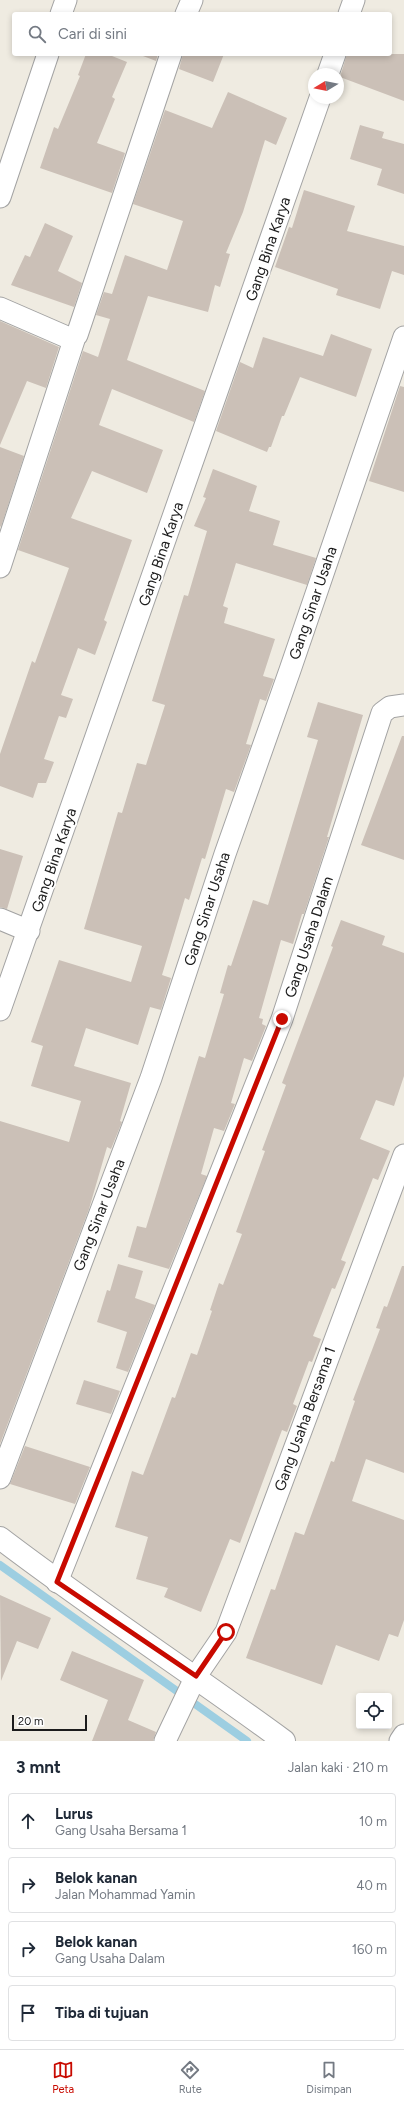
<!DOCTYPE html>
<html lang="id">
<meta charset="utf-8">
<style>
body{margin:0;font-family:Figtree,sans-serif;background:#f2f2f3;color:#1f2937}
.controls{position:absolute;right:12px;bottom:12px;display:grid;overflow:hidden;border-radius:4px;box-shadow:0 2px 6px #0003}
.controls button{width:36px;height:36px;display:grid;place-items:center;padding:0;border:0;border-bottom:1px solid #e0e1e3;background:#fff;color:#1f2937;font:20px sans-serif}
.compass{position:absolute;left:308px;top:68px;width:36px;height:36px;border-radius:50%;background:#fff;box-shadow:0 2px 6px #0003;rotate:260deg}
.scale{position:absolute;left:12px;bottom:10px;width:75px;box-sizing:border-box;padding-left:4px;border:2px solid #1c1c1c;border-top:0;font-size:11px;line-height:14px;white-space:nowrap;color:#1c1c1c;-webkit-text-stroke:3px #fff;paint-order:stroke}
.stop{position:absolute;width:12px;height:12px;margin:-9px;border:3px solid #c80a00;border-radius:50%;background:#fff}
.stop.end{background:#c80a00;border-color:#fff;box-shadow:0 1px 4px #0008}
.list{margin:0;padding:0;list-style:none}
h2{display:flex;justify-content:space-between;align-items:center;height:52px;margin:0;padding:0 16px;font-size:17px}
h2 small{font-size:13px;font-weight:400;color:#747a83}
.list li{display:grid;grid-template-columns:26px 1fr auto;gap:12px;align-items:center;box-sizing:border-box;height:56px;margin:0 8px 8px;padding:0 8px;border:1px solid #e0e1e3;border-radius:4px}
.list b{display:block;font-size:15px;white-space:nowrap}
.list p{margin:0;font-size:13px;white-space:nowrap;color:#747a83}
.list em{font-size:13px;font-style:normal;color:#747a83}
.icon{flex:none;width:22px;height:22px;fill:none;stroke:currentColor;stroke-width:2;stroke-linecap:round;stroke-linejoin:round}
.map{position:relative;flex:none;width:404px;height:1741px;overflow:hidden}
.search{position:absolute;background:#fff;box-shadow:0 2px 6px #0003;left:12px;right:12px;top:12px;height:44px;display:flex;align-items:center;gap:10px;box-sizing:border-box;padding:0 14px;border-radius:4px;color:#747a83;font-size:15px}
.sheet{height:308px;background:#fff}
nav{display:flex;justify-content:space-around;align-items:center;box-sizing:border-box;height:56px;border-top:1px solid #e0e1e3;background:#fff;font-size:11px;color:#747a83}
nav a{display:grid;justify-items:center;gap:2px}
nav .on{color:#c80a00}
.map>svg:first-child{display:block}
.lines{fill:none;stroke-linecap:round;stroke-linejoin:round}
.stream{stroke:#9dcee1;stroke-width:8}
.building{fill:#cbc0b7}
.minor-casing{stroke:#a3a3a3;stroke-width:23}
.tertiary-casing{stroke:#a3a3a3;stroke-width:24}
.minor{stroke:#fff;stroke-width:21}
.tertiary{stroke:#fff;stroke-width:22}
.route{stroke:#c80a00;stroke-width:5}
.labels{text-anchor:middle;stroke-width:4;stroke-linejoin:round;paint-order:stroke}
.street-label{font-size:15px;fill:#1c1c1c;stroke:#fff}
</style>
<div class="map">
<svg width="404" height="1741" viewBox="0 0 404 1741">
<rect width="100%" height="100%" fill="#efebe1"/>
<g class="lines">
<path class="stream" d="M0,1565L247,1741"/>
</g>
<path class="building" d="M86,54H107L127,62L112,97L115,99L97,143L125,153L112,193L40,168L54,127L58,129L80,76L78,75Z
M143,54H158L156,61L143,56Z
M183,54H224L213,82L179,69Z
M347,54H404V101L340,77Z
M228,92L287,118L276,145L265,140L243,212L226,253L230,254L220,287L215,285L208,312L148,296L127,360L205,391L194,422L112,389L99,425L163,450L147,493L92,471L71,518L132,540L104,620L107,622L95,655L78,648L61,695L73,699L66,718L59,716L44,759L54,762L46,783H38L33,798L0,786V754L32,661L35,663L69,568L18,550L83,351L98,357L110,319L96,315L104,292L112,294L125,255L167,270L183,221L133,204L165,110L212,128Z
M360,125L384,132L382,138L404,144V194L377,185L382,169L350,159Z
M304,190L355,206L347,231L404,246V275L392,271L380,309L336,295L338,289L275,267L289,227L292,228Z
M45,223L73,236L58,271L82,283L74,307L11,285L25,255L30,257Z
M0,321L59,347L46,388L27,381L0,445Z
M331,334L372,349L356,397L300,377L284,416H282L271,447H269L267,452L216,431L240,362L253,368L263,337L323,356Z
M400,386L404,387V492L369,481Z
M0,447L24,456L1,527L0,526Z
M213,469L257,486L249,511L280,521L273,545L316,558L307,585L236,563L223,606L228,608L224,623L275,639L263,676L274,679L266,701L260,699L246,744L251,745L234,792L226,789L205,859L202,858L189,900L185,898L162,975L171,978L161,1010L150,1007L138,1045L86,1028L74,1066L131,1083L120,1121L122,1122L111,1149L107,1147L89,1209L0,1444V1121L69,1142L81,1101L31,1086L43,1046L31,1042L59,960L131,982L142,946L84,929L118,812L122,813L137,763L146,765L165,705L152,701L184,595L188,596L207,531L194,526L206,498L203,497Z
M318,702L363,715L327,837H329L327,843L304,914H302L293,944L281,940L259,1018L263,1019L262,1024L266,1026L252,1061L244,1058L231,1103L235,1104L224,1131L214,1128L201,1174L207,1176L169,1269L128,1257L137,1226L146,1228L199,1056L205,1058L224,994L220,993L228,965L231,966L253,900L268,905L318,740L307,737Z
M402,736H404V860L361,845Z
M0,849L23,856L7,909L0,907Z
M341,920L385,936L382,945L404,953V1076L394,1106L376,1100L360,1139L390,1151L378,1180L373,1178L341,1260L346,1262L335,1289L332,1288L313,1336L321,1339L312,1362L309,1361L293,1404L297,1406L287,1432L282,1430L240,1543L230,1539L201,1612L164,1597L168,1588L136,1579L148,1537L115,1527L132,1471L143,1475L172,1397L175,1398L191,1353L197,1355L212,1311L210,1310L219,1283L223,1285L242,1234L236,1232L265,1151L262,1150L286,1085L282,1083L333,947L331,946Z
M118,1264L143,1271L135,1298L155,1305L128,1372L116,1368L127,1332L97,1322L107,1290L110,1291Z
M402,1266H404V1473L366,1459L352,1501L404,1520V1620L398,1637L389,1634L379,1661L336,1645L322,1685L246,1658L271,1589L275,1590L295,1532L304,1535L331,1461L334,1462L355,1401L353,1400L380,1329L376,1328L384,1306L387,1307Z
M84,1380L120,1391L111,1414L76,1404Z
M25,1446L90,1467L75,1504L10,1484Z
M0,1595L51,1618L38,1649L17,1641L1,1681Z
M72,1651L144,1680L128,1720L156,1732L153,1741H92L108,1700L60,1680Z"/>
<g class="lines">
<g class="minor-casing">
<path id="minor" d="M61,14L66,0
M186,14L192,0
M349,14L354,0
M328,74L335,54
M0,197L48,54
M0,308L69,338H73L77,335L171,54
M0,567L75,337
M0,919L29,931
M0,1010L320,98
M0,1478L151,1078L225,854L290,670L404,337
M57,1582L282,1019L382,713L390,707L404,705
M165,1741L196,1676L226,1632L404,1155
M400,1741L404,1735"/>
</g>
<g class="tertiary-casing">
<path id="tertiary" d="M0,1538C93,1609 190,1672 284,1741"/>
</g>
<use href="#minor" class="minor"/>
<use href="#tertiary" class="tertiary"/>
</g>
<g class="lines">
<path class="route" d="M226,1632L196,1676L57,1582L282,1019"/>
</g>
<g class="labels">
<g class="street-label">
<text transform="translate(268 249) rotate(-71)" y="5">Gang Bina Karya</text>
<text transform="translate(161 554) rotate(-71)" y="5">Gang Bina Karya</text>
<text transform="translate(313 603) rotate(-71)" y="5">Gang Sinar Usaha</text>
<text transform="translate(54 860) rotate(-71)" y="5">Gang Bina Karya</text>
<text transform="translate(207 909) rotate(-72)" y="5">Gang Sinar Usaha</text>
<text transform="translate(309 937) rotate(-72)" y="5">Gang Usaha Dalam</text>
<text transform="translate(99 1215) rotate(-69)" y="5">Gang Sinar Usaha</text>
<text transform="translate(305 1419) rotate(-70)" y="5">Gang Usaha Bersama 1</text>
</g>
</g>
</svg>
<div class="controls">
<button><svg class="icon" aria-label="locate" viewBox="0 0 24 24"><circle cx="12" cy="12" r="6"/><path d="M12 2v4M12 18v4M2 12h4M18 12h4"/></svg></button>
</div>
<svg class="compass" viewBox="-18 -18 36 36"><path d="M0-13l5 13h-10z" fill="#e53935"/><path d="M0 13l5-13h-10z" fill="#747a83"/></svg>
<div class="scale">20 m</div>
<div class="stop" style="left:226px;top:1632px"></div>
<div class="stop end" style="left:282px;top:1019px"></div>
<div class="search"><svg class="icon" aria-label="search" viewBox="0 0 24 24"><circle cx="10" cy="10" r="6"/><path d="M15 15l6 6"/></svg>Cari di sini</div>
</div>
<section class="sheet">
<h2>3 mnt<small>Jalan kaki · 210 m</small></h2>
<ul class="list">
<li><svg class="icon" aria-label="ahead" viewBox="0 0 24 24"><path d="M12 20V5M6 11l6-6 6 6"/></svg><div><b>Lurus</b><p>Gang Usaha Bersama 1</p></div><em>10 m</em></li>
<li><svg class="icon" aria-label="right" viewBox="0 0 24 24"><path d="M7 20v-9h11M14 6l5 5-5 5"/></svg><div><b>Belok kanan</b><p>Jalan Mohammad Yamin</p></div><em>40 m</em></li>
<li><svg class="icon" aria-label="right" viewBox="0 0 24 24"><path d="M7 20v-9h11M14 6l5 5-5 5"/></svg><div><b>Belok kanan</b><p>Gang Usaha Dalam</p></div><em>160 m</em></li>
<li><svg class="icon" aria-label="arrive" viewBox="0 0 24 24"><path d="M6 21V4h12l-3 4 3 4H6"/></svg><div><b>Tiba di tujuan</b></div></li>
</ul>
</section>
<nav>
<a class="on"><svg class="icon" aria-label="map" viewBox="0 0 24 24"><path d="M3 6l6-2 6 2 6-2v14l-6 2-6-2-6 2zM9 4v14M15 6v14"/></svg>Peta</a>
<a><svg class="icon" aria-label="directions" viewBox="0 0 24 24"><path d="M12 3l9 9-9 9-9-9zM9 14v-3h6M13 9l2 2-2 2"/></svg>Rute</a>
<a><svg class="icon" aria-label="saved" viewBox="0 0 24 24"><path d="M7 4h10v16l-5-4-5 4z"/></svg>Disimpan</a>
</nav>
